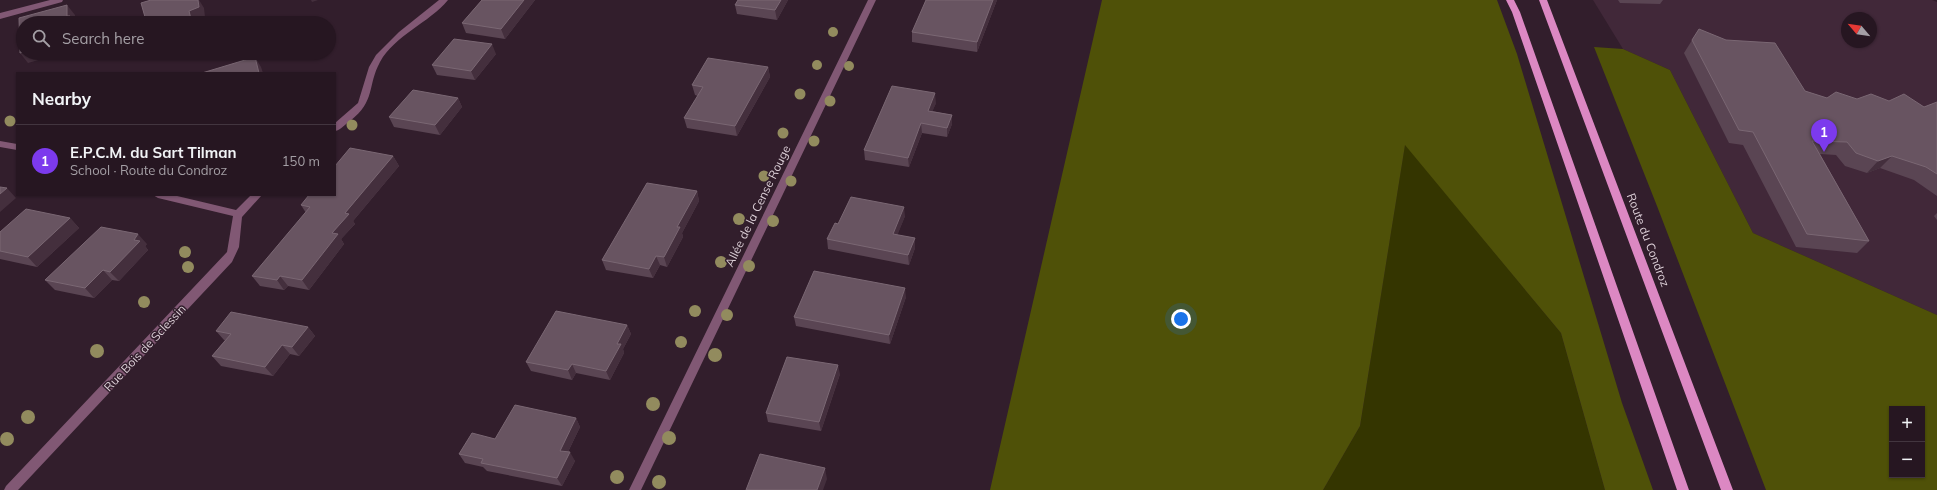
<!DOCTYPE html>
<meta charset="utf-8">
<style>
body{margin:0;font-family:Mulish,sans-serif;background:#2e1f2a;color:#f1f3f6}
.controls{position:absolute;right:12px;bottom:12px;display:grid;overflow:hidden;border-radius:0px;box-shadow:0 1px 3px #0004}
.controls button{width:36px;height:36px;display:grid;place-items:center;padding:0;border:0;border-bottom:1px solid #42353f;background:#261621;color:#f1f3f6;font:20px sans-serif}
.compass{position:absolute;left:1841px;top:12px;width:36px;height:36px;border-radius:50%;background:#261621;box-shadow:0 1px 3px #0004;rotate:299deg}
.you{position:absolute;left:1181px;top:319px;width:14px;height:14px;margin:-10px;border:3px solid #fff;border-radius:50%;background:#1a73e8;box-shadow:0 0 0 6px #1a73e833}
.badge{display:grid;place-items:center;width:26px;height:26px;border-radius:50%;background:#7c3aed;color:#fff;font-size:13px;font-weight:700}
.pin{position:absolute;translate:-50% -33px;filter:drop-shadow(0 1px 2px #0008)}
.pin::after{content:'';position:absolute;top:21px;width:14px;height:12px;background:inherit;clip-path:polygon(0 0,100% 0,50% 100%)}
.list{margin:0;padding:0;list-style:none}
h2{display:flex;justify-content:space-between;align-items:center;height:52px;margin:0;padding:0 16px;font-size:17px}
h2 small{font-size:13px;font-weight:400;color:#a49fa5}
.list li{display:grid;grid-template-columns:26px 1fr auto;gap:12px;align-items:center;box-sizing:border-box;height:72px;padding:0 16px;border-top:1px solid #42353f}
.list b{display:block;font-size:15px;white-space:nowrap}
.list p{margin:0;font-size:13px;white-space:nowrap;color:#a49fa5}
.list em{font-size:13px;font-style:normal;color:#a49fa5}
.icon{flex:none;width:22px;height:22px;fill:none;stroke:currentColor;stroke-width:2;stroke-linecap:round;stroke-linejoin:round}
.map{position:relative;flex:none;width:1937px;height:490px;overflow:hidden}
.search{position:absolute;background:#261621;box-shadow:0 1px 3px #0004;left:16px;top:16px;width:320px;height:44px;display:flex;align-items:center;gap:10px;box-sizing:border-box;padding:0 14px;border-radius:22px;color:#a49fa5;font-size:15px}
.panel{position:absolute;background:#261621;box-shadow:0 1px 3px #0004;left:16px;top:72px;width:320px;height:124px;border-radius:0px}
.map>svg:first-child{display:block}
.built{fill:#412839;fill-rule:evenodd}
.green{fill:#343500}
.forest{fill:#4f5108;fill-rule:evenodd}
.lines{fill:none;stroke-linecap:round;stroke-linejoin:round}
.minor{fill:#815874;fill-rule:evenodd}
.major{fill:#dc88c3;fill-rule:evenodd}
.tree{fill:#928b5e}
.wall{fill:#5a4553}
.shaded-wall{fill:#442f3d}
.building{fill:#685461;stroke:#7a6773}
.labels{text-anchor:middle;stroke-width:3;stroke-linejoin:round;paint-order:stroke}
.street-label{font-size:12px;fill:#dbced6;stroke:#321e2c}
</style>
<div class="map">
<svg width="1937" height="490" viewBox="0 0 1937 490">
<rect width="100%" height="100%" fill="#321e2c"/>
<path class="built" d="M1593,0H1932L1937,2V315L1753,233L1670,70L1623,49ZM1847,18H1871V42H1847Z"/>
<path class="green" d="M1405,144L1561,333L1605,490H1323L1360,426Z"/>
<path class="forest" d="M1102,0H1497L1517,54L1622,403L1653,490H1605L1561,333L1405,145L1360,426L1323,490H990Z
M1594,47L1623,49L1670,70L1753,233L1937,315V490H1766L1657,206ZM1892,409H1922V475H1892Z"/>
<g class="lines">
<path class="minor" d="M50,0H63L62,2L0,19V13Z
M439,0H448C429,23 395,35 380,62C367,86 376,101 350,121C345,124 341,130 335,131V123L358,103L369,67L376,55L399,32Z
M868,0H876L641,490H629Z
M0,141L17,144V150L0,147Z
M153,195H173L236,210L251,195H262L242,217L239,247L232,262L18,490H4L6,486L227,252L233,216L158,198Z"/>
<path class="major" d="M1506,0H1514L1520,12L1689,490H1677L1512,12Z
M1539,0H1547L1733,490H1721Z"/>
</g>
<g class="tree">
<circle cx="833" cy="32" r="5"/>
<circle cx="817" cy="65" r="5"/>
<circle cx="849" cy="66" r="5"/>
<circle cx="800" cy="94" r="5.5"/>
<circle cx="830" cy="101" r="5.5"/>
<circle cx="10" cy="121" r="5.5"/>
<circle cx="352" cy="125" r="5.5"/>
<circle cx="783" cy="133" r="5.5"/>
<circle cx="814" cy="141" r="5.5"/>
<circle cx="764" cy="176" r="5.5"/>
<circle cx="791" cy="181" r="5.5"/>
<circle cx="739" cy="219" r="6"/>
<circle cx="773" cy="221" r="6"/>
<circle cx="185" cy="252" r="6"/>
<circle cx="721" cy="262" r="6"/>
<circle cx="749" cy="266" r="6"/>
<circle cx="188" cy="267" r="6"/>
<circle cx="144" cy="302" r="6"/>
<circle cx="695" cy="311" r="6"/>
<circle cx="727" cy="315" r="6"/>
<circle cx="681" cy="342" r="6"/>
<circle cx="97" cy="351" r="7"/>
<circle cx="715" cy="355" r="7"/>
<circle cx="653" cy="404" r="7"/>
<circle cx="28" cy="417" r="7"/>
<circle cx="669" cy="438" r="7"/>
<circle cx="7" cy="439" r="7"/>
<circle cx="617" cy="477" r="7"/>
<circle cx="659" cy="482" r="7"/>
</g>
<path class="wall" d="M482,0H535L505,39L466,33L462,23Z
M788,0L777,20L737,14L735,5Z
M997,0L977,52L912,42V32Z
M1618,0H1663L1660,4L1620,3Z
M1699,29L1805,91L1827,98L1889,101L1924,107L1937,102V196L1914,180L1880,168L1867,173L1845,166L1836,155L1820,154L1869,241L1857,253L1796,247L1743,145L1729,143L1684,53Z
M496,54L475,80L437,75L432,65Z
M768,67L770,77L737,136L687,128L684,118L698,96L695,95L692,85Z
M458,98L462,107L440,135L394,127L389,117Z
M936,103L932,111L952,115V124L947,137L922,133L909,167L865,160L864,150Z
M393,156L399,166L353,221L355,224L341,239L344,244L309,290L288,286L284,290L260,286L252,276L306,213L301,205Z
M697,191L699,201L682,233L683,237L667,267L660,265L653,278L606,270L602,260Z
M1937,213V220L1934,216Z
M905,216L897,235L915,238V248L909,265L828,249L827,239L838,224Z
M70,218L79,228L37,267L0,259V232Z
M147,244L145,246L148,250L119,281L112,280L94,298L55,290L45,280Z
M906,297L890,344L796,326L794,317Z
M627,325L631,334L623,349L624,353L610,380L576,373L572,380L531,371L526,362Z
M308,327L315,336L299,356L290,354L273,376L221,366L212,356L225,340H224L216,331Z
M840,374L821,431L768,422L766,413Z
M576,418L580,427L568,452L575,461L562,486L487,471L483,467L465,463L459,454L495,439Z"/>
<path class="shaded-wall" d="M198,0H199L204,8L205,17L196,20V23H192L189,11Z
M311,0H318L312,2Z
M524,0H535L505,39L501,29Z
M781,0H788L777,20L775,10Z
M993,0H997L977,52V42Z
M67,5L75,15V21L76,23H70L67,16Z
M492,44L496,54L475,80L471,71Z
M23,52V53H63L28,63L20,53Z
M255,57L261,67L263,73H259Z
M768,67L770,77L737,136L735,126Z
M935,93L936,103L929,120L928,111Z
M458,98L462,107L440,135L435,125Z
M952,115V124L947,137V128Z
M921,123L922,133L909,167L908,158Z
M393,156L399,166L353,221L355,224L341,239L344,244L309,290L302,280L345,213Z
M1892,156L1880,168L1867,173L1878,161Z
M7,188L16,198L0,212V194Z
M697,191L699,201L682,233L683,237L667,267L664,257L677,227Z
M904,207L905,216L894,244L893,234Z
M70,218L79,228L37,267L28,257Z
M138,234L147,244L145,246L148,250L119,281L110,272Z
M915,238V248L909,265L908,255Z
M656,256L660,265L653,278L649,269Z
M103,270L112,280L94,298L85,288Z
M280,276L288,286L284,290L277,280Z
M905,288L906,297L890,344L889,335Z
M627,325L631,334L623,349L624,353L610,380L606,371L617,344Z
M308,327L315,336L299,356L292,347Z
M282,345L290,354L273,376L265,367Z
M572,364L576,373L572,380L568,370Z
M838,365L840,374L821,431L819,422Z
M576,418L580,427L564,460L560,451Z
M570,452L575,461L562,486L557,478Z
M825,468L827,479L823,490H817Z"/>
<path class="building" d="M151,0H198L199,7L189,11L192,23H136L135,19L145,17L141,3Z
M482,0H524L501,29L462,23Z
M738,0H781L775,10L735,5Z
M926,0H993L977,42L912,32Z
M67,5V16H70V23H23V52L20,53L19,18Z
M1699,29L1726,40L1775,43L1805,91L1827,98L1836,92L1857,99L1871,94L1889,101L1904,94L1924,107L1937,102V174L1926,167L1892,156L1878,161L1856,153L1847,142L1812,141L1869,241L1807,234L1753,132L1739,130L1692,40Z
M454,39L492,44L471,71L432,65Z
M255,57L259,73H202Z
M708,58L768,67L735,126L684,118L703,87L692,85Z
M892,86L935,93L928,111L952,115L947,128L921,123L908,158L864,150Z
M413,90L458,98L435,125L389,117Z
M350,148L393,156L345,213L349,214L332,233L338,234L302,280L280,276L277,280L252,276L310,207L301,205L309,195H335V166Z
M647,183L697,191L677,227H680L664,257L656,256L649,269L602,260Z
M0,187L7,188L0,194Z
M851,197L904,207L893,234L915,238L908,255L827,239L835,223L838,224Z
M26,209L70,218L28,257L0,251V232Z
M101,227L138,234L134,240L140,241L110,272L103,270L85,288L45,280Z
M814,271L905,288L889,335L794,317Z
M556,311L627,325L617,344H621L606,371L572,364L568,370L526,362Z
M231,312L308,327L292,347L282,345L265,367L212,356L231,334L216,331Z
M787,357L838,365L819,422L766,413Z
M515,405L576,418L560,451L570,452L557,478L481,463L483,459L459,454L472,433L495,439Z
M760,454L825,468L817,490H746Z"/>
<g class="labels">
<g class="street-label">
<text transform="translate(758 206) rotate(-64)" y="4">Allée de la Cense Rouge</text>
<text transform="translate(1648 240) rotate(69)" y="4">Route du Condroz</text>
<text transform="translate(145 348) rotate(-47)" y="4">Rue Bois de Sclessin</text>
</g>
</g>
</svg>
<div class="controls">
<button>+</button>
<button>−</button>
</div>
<svg class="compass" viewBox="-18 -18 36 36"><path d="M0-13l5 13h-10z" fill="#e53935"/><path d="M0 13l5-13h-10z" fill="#a49fa5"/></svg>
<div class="you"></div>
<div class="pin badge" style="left:1824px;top:152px">1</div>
<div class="search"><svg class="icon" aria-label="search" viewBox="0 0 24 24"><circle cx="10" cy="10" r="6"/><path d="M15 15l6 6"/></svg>Search here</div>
<section class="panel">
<h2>Nearby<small></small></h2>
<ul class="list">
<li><span class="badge">1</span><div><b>E.P.C.M. du Sart Tilman</b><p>School · Route du Condroz</p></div><em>150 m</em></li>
</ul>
</section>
</div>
